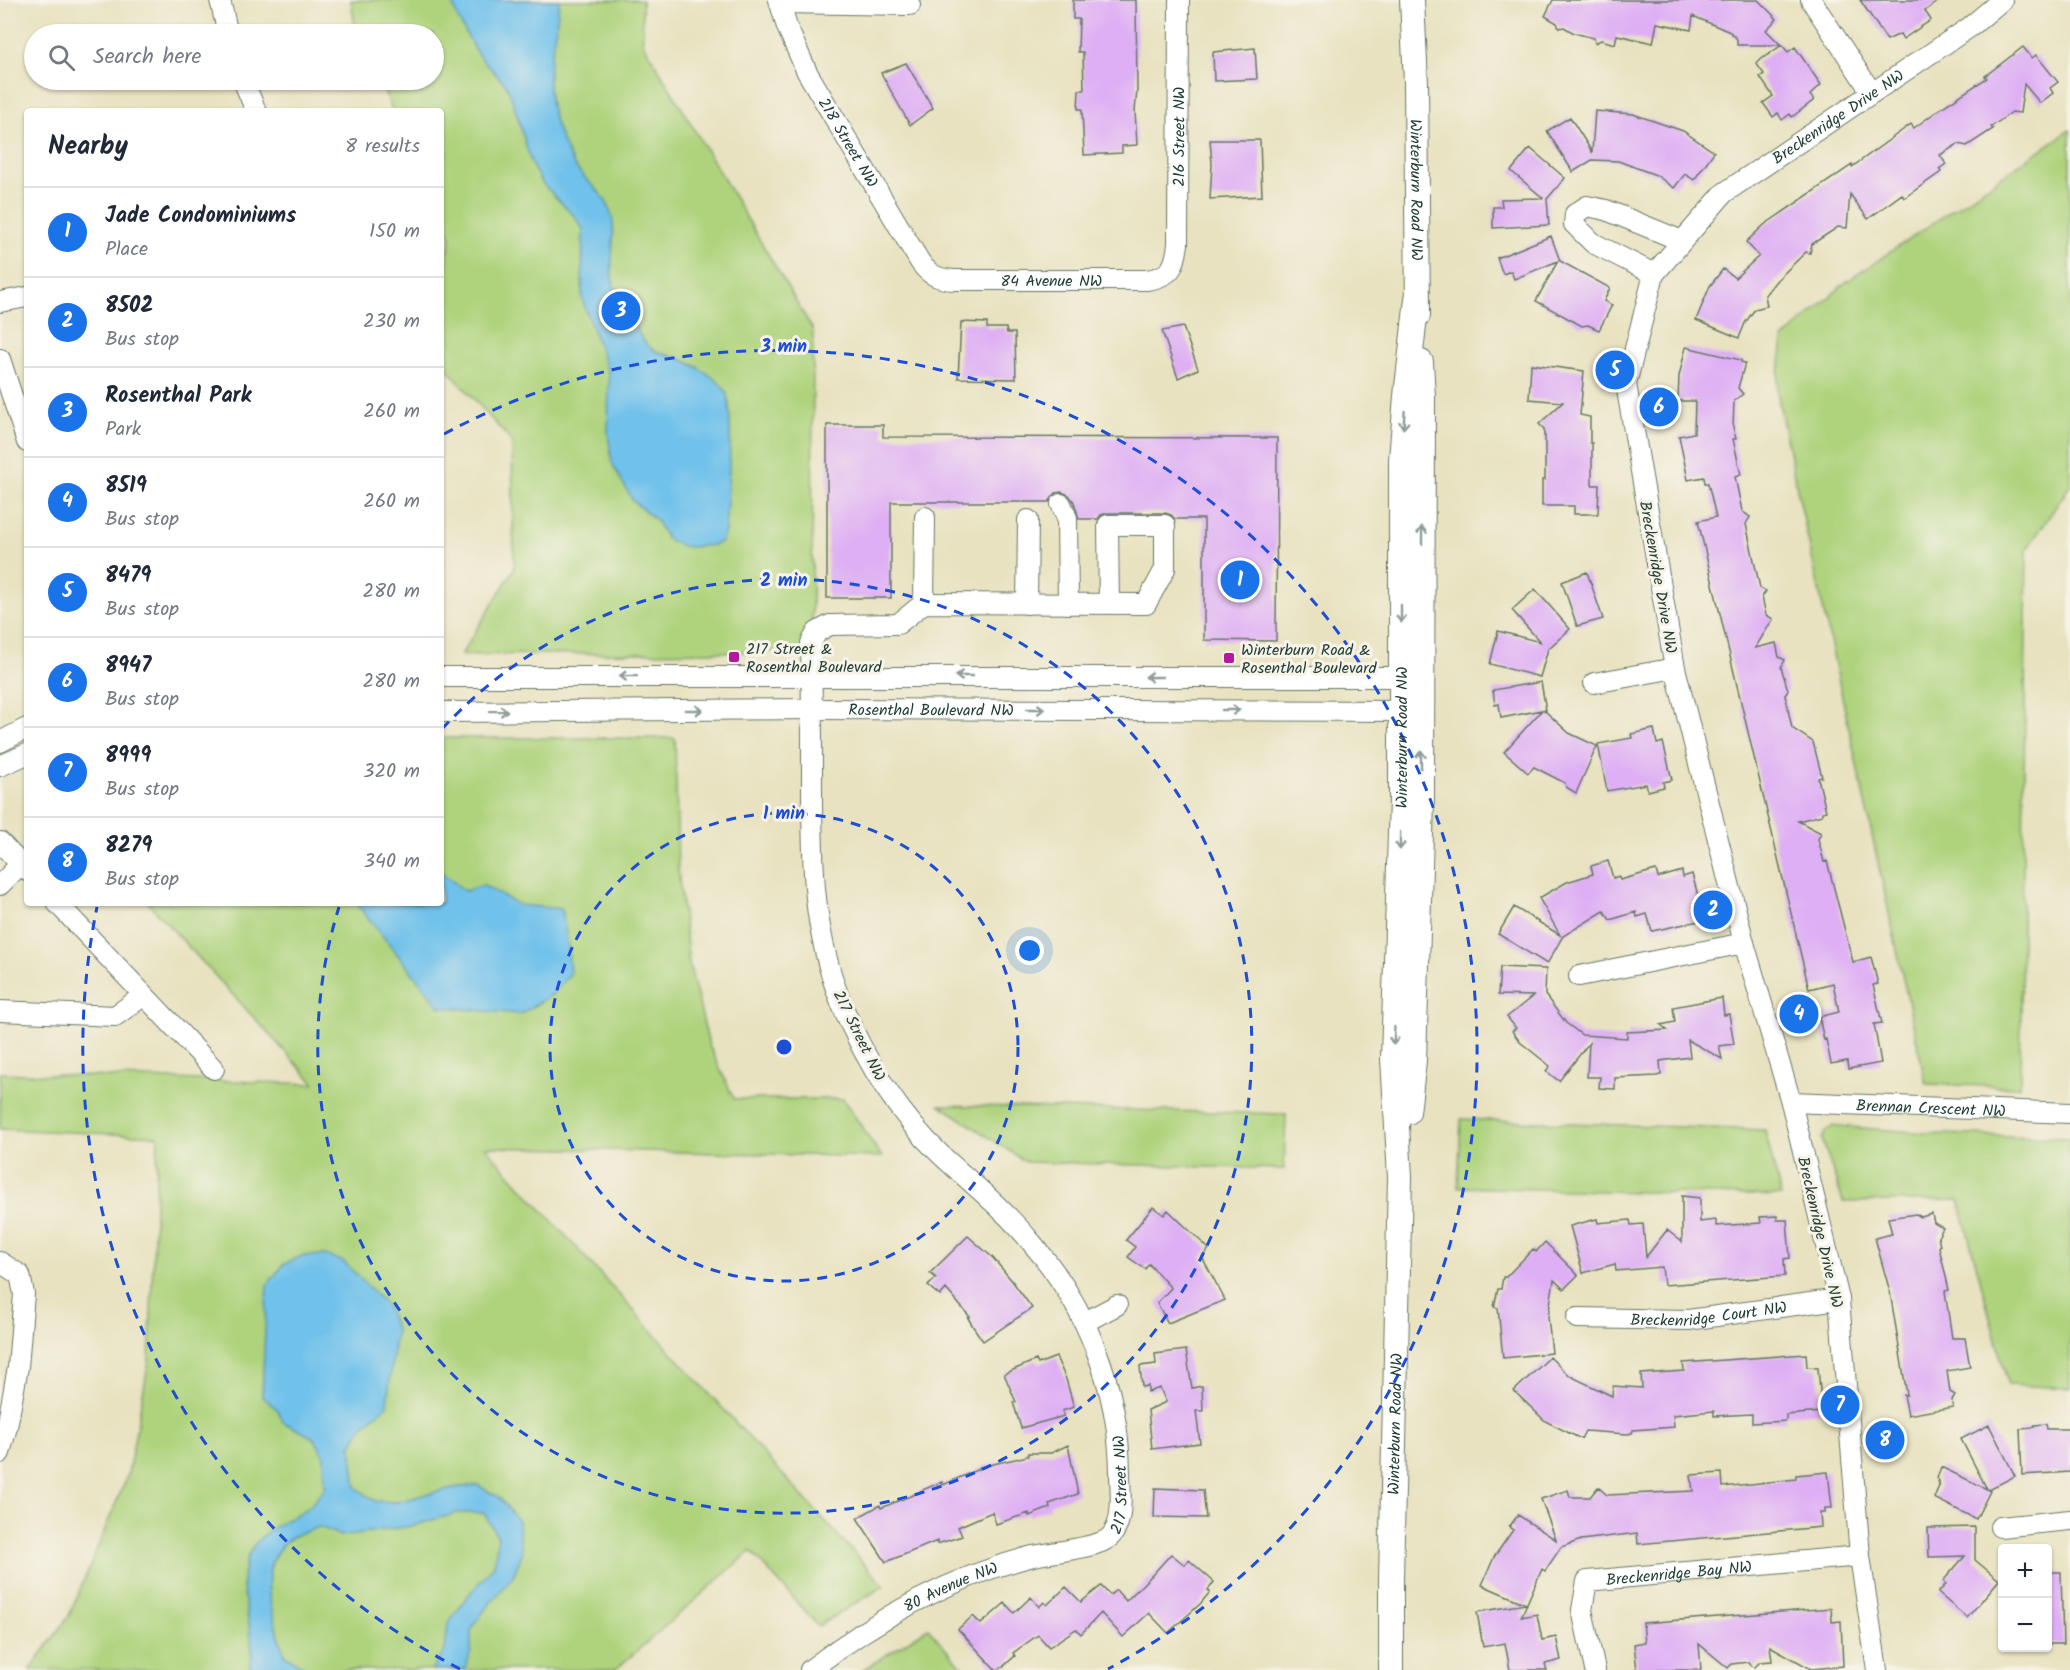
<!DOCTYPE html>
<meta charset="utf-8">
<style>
body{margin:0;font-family:Kalam,sans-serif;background:#f6f6f7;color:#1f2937}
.controls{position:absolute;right:18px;bottom:18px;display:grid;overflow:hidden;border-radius:6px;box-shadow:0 2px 4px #0004}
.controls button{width:54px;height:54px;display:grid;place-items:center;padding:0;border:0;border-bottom:2px solid #e0e1e3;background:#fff;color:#1f2937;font:30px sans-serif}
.you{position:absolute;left:1030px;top:951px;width:21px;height:21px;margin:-15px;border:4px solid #fff;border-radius:50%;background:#1a73e8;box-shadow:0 0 0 9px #1a73e833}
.badge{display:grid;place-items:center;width:39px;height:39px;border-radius:50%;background:#1a73e8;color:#fff;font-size:20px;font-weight:700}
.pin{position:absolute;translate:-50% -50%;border:3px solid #fff;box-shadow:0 2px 6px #0006}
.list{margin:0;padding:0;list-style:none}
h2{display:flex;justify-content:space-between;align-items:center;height:78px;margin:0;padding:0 24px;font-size:26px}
h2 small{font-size:20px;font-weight:400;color:#747a83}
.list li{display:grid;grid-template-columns:39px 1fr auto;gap:18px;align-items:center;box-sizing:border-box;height:90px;padding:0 24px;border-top:2px solid #e0e1e3}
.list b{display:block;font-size:22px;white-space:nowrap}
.list p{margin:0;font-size:20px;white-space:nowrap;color:#747a83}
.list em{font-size:20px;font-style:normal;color:#747a83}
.icon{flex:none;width:33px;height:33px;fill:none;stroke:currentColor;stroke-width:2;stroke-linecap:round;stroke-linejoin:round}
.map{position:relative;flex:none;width:2070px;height:1670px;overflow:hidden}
.search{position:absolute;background:#fff;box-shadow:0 2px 4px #0004;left:24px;top:24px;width:420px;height:66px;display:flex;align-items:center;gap:15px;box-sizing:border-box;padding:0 21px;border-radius:33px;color:#747a83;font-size:22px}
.panel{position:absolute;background:#fff;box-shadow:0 2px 4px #0004;left:24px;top:108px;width:420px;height:798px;border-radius:6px}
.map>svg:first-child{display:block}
.green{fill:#afd37d;stroke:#678858;stroke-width:1.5}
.water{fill:#6fc1eb;stroke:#477f90;stroke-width:1.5}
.building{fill:#deaff4}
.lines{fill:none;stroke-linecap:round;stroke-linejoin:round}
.minor-casing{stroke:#657765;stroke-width:22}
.major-casing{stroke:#657765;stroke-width:26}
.minor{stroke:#fff;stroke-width:20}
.major{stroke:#fff;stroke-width:24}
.oneway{stroke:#8f9e9a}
.ring{fill:none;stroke:#1d4ed8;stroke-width:3;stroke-dasharray:10 8}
.poi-dot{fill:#b5179e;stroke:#f7f3e8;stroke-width:2}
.labels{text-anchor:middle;stroke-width:6;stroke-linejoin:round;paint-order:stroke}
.street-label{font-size:16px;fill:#1f3d34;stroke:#f7f3e8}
.poi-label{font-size:16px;fill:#1f3d34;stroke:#f7f3e8;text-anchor:start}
.centre{fill:#1d4ed8;stroke:#f7f3e8;stroke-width:3}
.ring-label{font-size:18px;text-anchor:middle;font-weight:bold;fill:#1d4ed8;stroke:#f7f3e8;stroke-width:6;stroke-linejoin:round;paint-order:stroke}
</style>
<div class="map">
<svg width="2070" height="1670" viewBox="0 0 2070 1670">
<rect width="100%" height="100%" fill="#f7f3e8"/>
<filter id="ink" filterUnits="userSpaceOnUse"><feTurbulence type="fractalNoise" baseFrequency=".0167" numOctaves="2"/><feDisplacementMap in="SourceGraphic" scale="12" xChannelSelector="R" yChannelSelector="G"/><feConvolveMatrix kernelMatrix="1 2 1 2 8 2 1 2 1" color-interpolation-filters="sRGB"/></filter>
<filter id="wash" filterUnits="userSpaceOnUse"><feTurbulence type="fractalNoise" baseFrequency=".008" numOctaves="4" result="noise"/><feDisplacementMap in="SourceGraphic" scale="24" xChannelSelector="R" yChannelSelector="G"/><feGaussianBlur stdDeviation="1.35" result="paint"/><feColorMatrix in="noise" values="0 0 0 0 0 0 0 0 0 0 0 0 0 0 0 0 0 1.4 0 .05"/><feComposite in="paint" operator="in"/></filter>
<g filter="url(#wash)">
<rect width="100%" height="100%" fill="#e8e2c0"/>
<path class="green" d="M351,0H642L643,43L813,330L812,651L461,655L514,569L512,442L441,362V292L451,237L441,216V111H393L379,80H434V34H359L355,27Z
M2070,130V486L2027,549L2020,1087L1926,1084L1785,433L1777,391L1783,339L1846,282Z
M441,738H675L678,870L689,963L709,1045L734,1099H843L882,1157L485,1147L884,1586L818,1626L751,1551L615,1670H30L69,1616L128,1474L149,1361L158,1136L0,1129V1073L315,1084L148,903H441Z
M940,1105L1286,1114L1284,1169L1026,1162Z
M1461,1119L1765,1130L1781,1196L1458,1187Z
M1834,1126L1941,1134L2070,1138V1388L2008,1385L1959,1200L1843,1202L1822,1139L1825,1132Z
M928,1628L965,1670H863Z"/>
<path class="water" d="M451,0H559C558,22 553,42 550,63C545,98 556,133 573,163C582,179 600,188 608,205C619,228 609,254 612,277C615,297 629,318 640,335C653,358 665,351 685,361C699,367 717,378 725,390C736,407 726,506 725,531L721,542L713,545L692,547L682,546L667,539L656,520L633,501L612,463L608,432L609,375L582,299L583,229L575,217L542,183L532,166L514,105L507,86L478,55L458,19Z
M441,872L465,891L483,885L519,905L562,909L568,947L570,974L553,994L521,1014L440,1007L356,903H441Z
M325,1255L344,1262L386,1305L396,1329L387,1405L362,1427L351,1446L356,1487L375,1501L396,1502L452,1488L478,1485L500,1498L518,1521L522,1554L513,1576L483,1612L471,1630V1652L465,1670H432L445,1651L448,1624L467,1597L494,1565L498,1537L484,1513H457L412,1526L341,1536L320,1527C312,1530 301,1532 294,1536C250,1563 274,1617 285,1655L308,1670H249C261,1634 229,1587 251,1550C263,1529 287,1521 306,1509C313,1504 319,1495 325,1488L324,1455L314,1438L283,1422L278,1410L262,1397L267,1285L284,1264L302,1256Z"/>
<g id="blocks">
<path class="building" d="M1073,0H1136L1137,91L1135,111L1137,145L1122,146V153L1084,155L1082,109H1078L1079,90H1084L1083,52H1078L1079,19H1073Z
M1553,0H1758L1777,19L1766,30L1781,45H1737V39L1730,32L1693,16L1691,30L1657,23L1653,43L1617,35L1615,44L1601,40L1595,43L1594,38L1574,33L1564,27L1559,28L1557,23L1545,16Z
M1860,0H1940L1925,11L1931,20L1903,39L1900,34L1887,40Z
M1782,45L1788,52L1795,47L1821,85L1810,95L1814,100L1792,117L1790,114L1782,120L1778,113L1773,117L1763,103L1773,96L1760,77L1764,74L1756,63Z
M2023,47L2032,58L2036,55L2058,82L2050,88L2053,93L2040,103L2024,84L2020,113L2012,112L1991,127L1993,129L1967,146L1958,144L1940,155L1946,164L1939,169L1941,172L1904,198L1902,194L1868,219L1850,194L1847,228L1838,227L1812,244L1810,253L1806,252L1776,281L1765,295L1767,306L1755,309L1745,323L1739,338L1696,320L1710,286L1723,269L1735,278L1759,256L1746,242L1764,225L1852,165V167L1911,124L1914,128L1944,106L1987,78L1985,76Z
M1255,48L1257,79L1214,81L1213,52Z
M906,63L933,108L910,125L881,73Z
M1595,111L1633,114L1683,131L1714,152L1694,180L1685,174L1674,188L1656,175L1618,161L1592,160L1573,172L1547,131L1570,117L1592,152Z
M1210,140H1260L1262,196L1210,199L1212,164Z
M1530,148L1565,178L1547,199L1549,225L1493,228V207H1502L1501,199L1543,198L1511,171Z
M1551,236L1560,261L1610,288L1604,301L1612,305L1599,330L1588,325L1582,326L1536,301L1558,261L1514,279L1511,271L1503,274L1497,258Z
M961,322L987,323V328H1006L1007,333H1015L1016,379L958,378Z
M1183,327L1198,369L1178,378L1162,331Z
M1686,347L1741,360V362L1745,363L1738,388L1743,394L1734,401L1733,427L1736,439H1733L1741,475L1735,477L1742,511L1750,517L1746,524L1760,588L1766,591L1762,597L1766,615L1773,619L1755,648L1776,643L1779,657L1785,660L1781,667L1788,690L1785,695L1792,728L1813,742L1822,777L1818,778L1826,811L1822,812V815L1798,821L1821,833L1818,839L1824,862L1827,861L1853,962L1871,957L1878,984L1873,985L1882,1023L1874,1024L1881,1063L1848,1069L1847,1061L1831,1064L1826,1039L1824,1040L1819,1017L1839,1012L1833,983L1809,989L1698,521L1716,517L1708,483H1705L1704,477L1688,480L1679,436L1694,433L1695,401H1678L1679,376Z
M1531,364L1584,371L1580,415L1590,417V443H1592V485H1599L1598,514H1574V506H1542V480H1545V436H1544V429L1539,424L1563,402L1529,399Z
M827,425H883V437L1277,438L1276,641L1204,640V519H1175L1171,515L1165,513H1108L1101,515L1098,519H1079L1074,502L1069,495L1062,492L1056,493L1049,502H891V598H827Z
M1587,572L1603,619L1577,626L1562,582Z
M1535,589L1570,629L1548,649L1540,677L1490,664L1498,631L1540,642L1512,610Z
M1541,682L1546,710H1544L1569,733L1597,746L1576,793L1566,787L1565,783L1534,767L1528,773L1504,752L1542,710L1501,718L1499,704L1495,705L1493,690Z
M1654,729L1657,744L1663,742L1672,780L1663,782L1664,787L1648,791L1646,784L1607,791L1598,744L1632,738L1631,734Z
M1608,861L1613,878L1619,876L1620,880L1656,870L1658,878L1682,871L1683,877L1692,874L1701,906L1695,907L1699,921L1652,931L1647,914L1637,917L1636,912L1610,920L1604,911L1563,936L1547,964L1498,934L1514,907L1560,935L1539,898L1567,882L1593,874L1591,866Z
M1500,967L1546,969L1545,995L1566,1023L1582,1035L1627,1038V1032L1667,1030L1661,1025L1675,1022L1673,1007L1722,998L1724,1015L1729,1014L1734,1044L1719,1046L1722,1059L1688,1040L1690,1057L1660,1061L1661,1075L1656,1076L1615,1078V1089L1599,1088L1600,1077H1587L1589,1043L1559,1081L1546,1071L1550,1066L1520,1042L1512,1031L1516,1028L1507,1017L1533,996L1498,995Z
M1682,1196L1700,1198V1222L1716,1220V1226L1761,1223L1760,1217L1777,1216V1220H1787L1790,1258L1784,1259L1785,1276L1664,1285L1662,1267L1616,1271L1615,1264L1583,1273L1570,1226L1597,1219L1598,1223L1630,1220L1631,1225L1643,1224L1646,1257L1667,1230L1682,1242Z
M1153,1207L1164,1215L1168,1210L1209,1249L1202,1257L1225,1300L1168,1323L1157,1303L1171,1288L1149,1264L1145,1269L1128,1257L1135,1247L1126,1240Z
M1916,1214L1921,1217L1932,1214L1934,1223L1943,1228L1938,1237L1940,1246L1939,1247L1949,1290L1945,1291L1952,1338H1965L1970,1367L1947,1371L1950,1392L1955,1395L1952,1400L1953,1407L1908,1415L1904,1395H1907L1890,1292L1875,1238L1892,1234L1888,1218Z
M968,1236L993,1258L1013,1282L1032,1308L983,1341L974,1328L968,1318L970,1317L946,1289L940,1296L928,1286L936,1278L930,1273Z
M1545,1242L1578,1275L1564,1289L1554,1280L1548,1317L1552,1353L1503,1358L1498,1308L1494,1307L1498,1289H1501L1503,1277H1506L1533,1249L1536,1252Z
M1186,1350L1192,1388L1202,1386L1203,1411H1196L1200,1443L1152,1449L1148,1410L1166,1402L1160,1388L1148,1392V1386L1142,1387L1140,1366L1156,1364L1155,1354Z
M1806,1354L1807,1367L1818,1368L1822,1412L1786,1415V1421L1752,1423V1414L1714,1416V1411L1673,1415L1674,1427L1633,1430L1632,1433L1627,1434L1585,1431L1581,1439L1545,1421L1514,1391L1550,1357L1568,1375L1612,1396L1613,1386L1642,1388L1641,1374L1684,1371L1683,1363Z
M1056,1357L1066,1379L1074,1407L1062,1411L1064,1416L1021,1428L1013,1402H1016L1004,1374L1036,1360L1038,1364Z
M2046,1424L2047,1429H2070V1472L2022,1475L2020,1429L2032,1428L2035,1425Z
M1989,1425L2015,1476L1988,1490L1990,1491L1976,1519L1934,1498L1939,1486L1937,1478L1941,1467L1987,1489L1961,1439Z
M1068,1445L1078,1494L1049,1504L1050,1508L1029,1516V1513L996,1524L992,1512L958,1527L962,1536L937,1544V1541L886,1562L857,1518L880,1505L881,1508L920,1492V1491L942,1482L943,1485L981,1468L980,1467L1028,1456V1453H1051Z
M1828,1472L1832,1508H1825V1513H1820L1821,1527L1638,1544L1637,1533L1581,1540L1561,1547L1545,1571L1542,1569L1521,1617L1537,1614L1542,1640L1556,1637L1561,1660L1545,1664L1547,1670H1510L1505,1643L1483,1647L1477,1612L1526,1604L1482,1585L1494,1557L1513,1530L1509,1527L1518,1515L1556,1540L1541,1499L1568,1490L1570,1497H1590L1598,1487L1607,1495L1693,1491L1691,1475L1722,1473L1723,1487L1796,1479V1475Z
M1155,1488L1203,1490L1206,1518L1154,1517Z
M1975,1527V1560L1999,1580L1967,1618L1938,1593L1946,1584L1943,1581L1965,1556L1929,1557L1928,1528Z
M1171,1554L1185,1565L1189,1560L1214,1582L1208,1590L1210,1592L1200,1604L1168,1633L1149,1613L1123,1637L1101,1613L1081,1634L1076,1629L1049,1647L1038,1635L1013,1653L1015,1656L999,1670H996L958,1629L973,1616L981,1624L1005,1603L1014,1613L1031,1597L1039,1607L1044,1602L1047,1605L1066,1587L1081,1602L1101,1586L1110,1595L1116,1590L1126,1601L1153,1574Z
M2048,1572H2061L2063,1644H2048Z
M1831,1608L1832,1622L1841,1621L1843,1666L1811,1669L1770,1646L1772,1661L1760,1662L1754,1668L1748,1662L1732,1664L1728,1668L1699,1644L1701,1670H1637L1634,1644L1645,1642L1643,1623Z"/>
</g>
</g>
<g filter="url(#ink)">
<use href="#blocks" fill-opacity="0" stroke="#657765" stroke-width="1.5"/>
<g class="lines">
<g class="minor-casing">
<g id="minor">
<path d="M220,0L228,34"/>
<path id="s1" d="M779,0L787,27L807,72L920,262C929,275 938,279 954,280H1147C1171,276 1175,268 1178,244L1179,0"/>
<path d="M1811,0L1872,93"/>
<path d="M780,3L910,5"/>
<path d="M243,80L256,111"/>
<path d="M1654,274L1593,243L1574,224L1575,214L1587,206L1606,210L1682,241"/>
<path d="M0,302L27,297"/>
<path d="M0,359L27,442"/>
<path d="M1061,504L1067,518L1068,604"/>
<path d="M924,603L925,517"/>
<path d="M1027,604L1028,520"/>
<path d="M441,677H1416"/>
<path d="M1594,683L1675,668"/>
<path id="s2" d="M441,712L812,709L1416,711"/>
<path d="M0,742L27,728"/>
<path d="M0,766L27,754"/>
<path d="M0,842L27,871"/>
<path d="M0,885L21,864"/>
<path d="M57,903L214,1069"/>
<path d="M1579,976L1744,943"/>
<path d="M0,1011L115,1016L143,996"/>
<path id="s3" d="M1791,1102L2070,1113"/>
<path d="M0,1262L20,1275L24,1294L18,1367L7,1427L0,1453"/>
<path id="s4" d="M1577,1318L1688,1320L1839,1299"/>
<path d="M1085,1322L1117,1305"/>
<path d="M2000,1527L2070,1520"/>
<path id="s5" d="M810,1670C877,1618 950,1577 1033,1556C1050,1552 1099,1548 1110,1537C1125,1522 1120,1492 1120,1473C1119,1388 1086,1305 1031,1242C1004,1209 971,1183 940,1154C897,1113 865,1060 842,1005C811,928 812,858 812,776C812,732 812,687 811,643L817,632L830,625L898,624L924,603L1146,604L1165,569V525H1108L1109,604"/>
<path id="s6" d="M1595,1670L1582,1610L1587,1581L1860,1556"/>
<path id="s7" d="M1877,1670L1860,1556L1839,1299L1791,1102L1744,943L1675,668L1626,384L1654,274L1724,193L1970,27L2002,0"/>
</g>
</g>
<g class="major-casing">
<g id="major">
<path id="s8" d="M1412,0L1416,83L1418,315"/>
<path d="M1408,1112L1414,1061L1422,802L1423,397L1421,362"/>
<path id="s9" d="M1391,1670V1579L1400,1177L1393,1059L1401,800V460L1406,396L1417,299"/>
</g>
</g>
<use href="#minor" class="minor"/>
<use href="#major" class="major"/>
</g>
<defs><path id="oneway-shaft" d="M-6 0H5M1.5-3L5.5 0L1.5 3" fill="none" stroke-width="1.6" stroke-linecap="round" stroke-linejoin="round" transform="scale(1.5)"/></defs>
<g class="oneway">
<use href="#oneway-shaft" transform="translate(1404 420) rotate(94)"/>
<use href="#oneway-shaft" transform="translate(1422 535) rotate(-90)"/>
<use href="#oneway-shaft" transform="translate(1401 614) rotate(90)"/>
<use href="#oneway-shaft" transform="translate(628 676) rotate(180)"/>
<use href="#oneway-shaft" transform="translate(964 676) rotate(-180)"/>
<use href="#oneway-shaft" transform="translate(1154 677) rotate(-180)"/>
<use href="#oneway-shaft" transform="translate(1036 709)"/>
<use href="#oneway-shaft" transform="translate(694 710)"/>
<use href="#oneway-shaft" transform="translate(1231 710)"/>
<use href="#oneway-shaft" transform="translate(499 711) rotate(-1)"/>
<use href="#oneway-shaft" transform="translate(1421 759) rotate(-90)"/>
<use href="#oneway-shaft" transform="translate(1400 841) rotate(91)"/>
<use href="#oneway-shaft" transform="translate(1394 1036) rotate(93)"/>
</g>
</g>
<g class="ring">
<circle cx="784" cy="1047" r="234"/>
<path d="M442 729A467 467 0 1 1 339 907"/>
<path d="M460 1669A701 701 0 0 1 97 907M444 434A701 701 0 1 1 1108 1669"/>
</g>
<g class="poi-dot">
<rect x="728" y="651" width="12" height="12" rx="3"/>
<rect x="1223" y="652" width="12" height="12" rx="3"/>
</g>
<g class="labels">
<g class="street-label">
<text dy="6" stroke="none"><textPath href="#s7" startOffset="1671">Breckenridge Drive NW</textPath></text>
<text dy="6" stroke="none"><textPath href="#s1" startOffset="692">216 Street NW</textPath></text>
<text dy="6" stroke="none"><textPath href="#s1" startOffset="159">218 Street NW</textPath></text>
<text dy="6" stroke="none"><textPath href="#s8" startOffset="190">Winterburn Road NW</textPath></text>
<text dy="6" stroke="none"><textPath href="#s1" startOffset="436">84 Avenue NW</textPath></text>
<text transform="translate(1659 577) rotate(80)" y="6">Breckenridge Drive NW</text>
<text dy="6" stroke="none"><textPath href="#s2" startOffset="490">Rosenthal Boulevard NW</textPath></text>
<text dy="6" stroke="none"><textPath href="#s9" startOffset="933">Winterburn Road NW</textPath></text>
<text transform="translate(860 1035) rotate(64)" y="6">217 Street NW</text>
<text dy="6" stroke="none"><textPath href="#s3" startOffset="140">Brennan Crescent NW</textPath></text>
<text transform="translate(1821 1232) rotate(77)" y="6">Breckenridge Drive NW</text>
<text dy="6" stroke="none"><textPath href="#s4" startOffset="132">Breckenridge Court NW</textPath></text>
<text dy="6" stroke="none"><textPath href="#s9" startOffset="246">Winterburn Road NW</textPath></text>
<text dy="6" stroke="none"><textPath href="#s5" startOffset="387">217 Street NW</textPath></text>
<text dy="6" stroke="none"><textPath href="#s6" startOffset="183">Breckenridge Bay NW</textPath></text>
<text dy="6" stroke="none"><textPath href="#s5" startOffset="164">80 Avenue NW</textPath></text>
</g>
<g class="poi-label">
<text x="746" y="654">217 Street &amp;<tspan x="746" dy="18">Rosenthal Boulevard</tspan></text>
<text x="1241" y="655">Winterburn Road &amp;<tspan x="1241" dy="18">Rosenthal Boulevard</tspan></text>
</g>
</g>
<circle cx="784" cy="1047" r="9" class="centre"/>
<g class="ring-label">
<text x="784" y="352">3 min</text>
<text x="784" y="586">2 min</text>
<text x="784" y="819">1 min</text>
</g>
</svg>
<div class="controls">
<button>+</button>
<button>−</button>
</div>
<div class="you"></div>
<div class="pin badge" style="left:1240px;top:580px">1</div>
<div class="pin badge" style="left:1713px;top:910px">2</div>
<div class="pin badge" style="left:621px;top:311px">3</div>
<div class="pin badge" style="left:1799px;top:1014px">4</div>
<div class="pin badge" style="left:1615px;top:370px">5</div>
<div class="pin badge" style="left:1659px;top:407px">6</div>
<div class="pin badge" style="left:1840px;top:1405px">7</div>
<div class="pin badge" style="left:1885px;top:1440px">8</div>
<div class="search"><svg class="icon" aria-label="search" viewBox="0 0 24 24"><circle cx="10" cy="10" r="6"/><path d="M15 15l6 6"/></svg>Search here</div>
<section class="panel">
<h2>Nearby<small>8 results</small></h2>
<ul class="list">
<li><span class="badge">1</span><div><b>Jade Condominiums</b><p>Place</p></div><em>150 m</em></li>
<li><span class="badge">2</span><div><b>8502</b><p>Bus stop</p></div><em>230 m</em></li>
<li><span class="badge">3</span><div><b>Rosenthal Park</b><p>Park</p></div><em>260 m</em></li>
<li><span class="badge">4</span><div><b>8519</b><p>Bus stop</p></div><em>260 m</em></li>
<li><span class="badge">5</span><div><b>8479</b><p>Bus stop</p></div><em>280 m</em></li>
<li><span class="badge">6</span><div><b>8947</b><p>Bus stop</p></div><em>280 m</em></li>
<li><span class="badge">7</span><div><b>8999</b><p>Bus stop</p></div><em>320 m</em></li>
<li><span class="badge">8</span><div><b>8279</b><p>Bus stop</p></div><em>340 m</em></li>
</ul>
</section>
</div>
